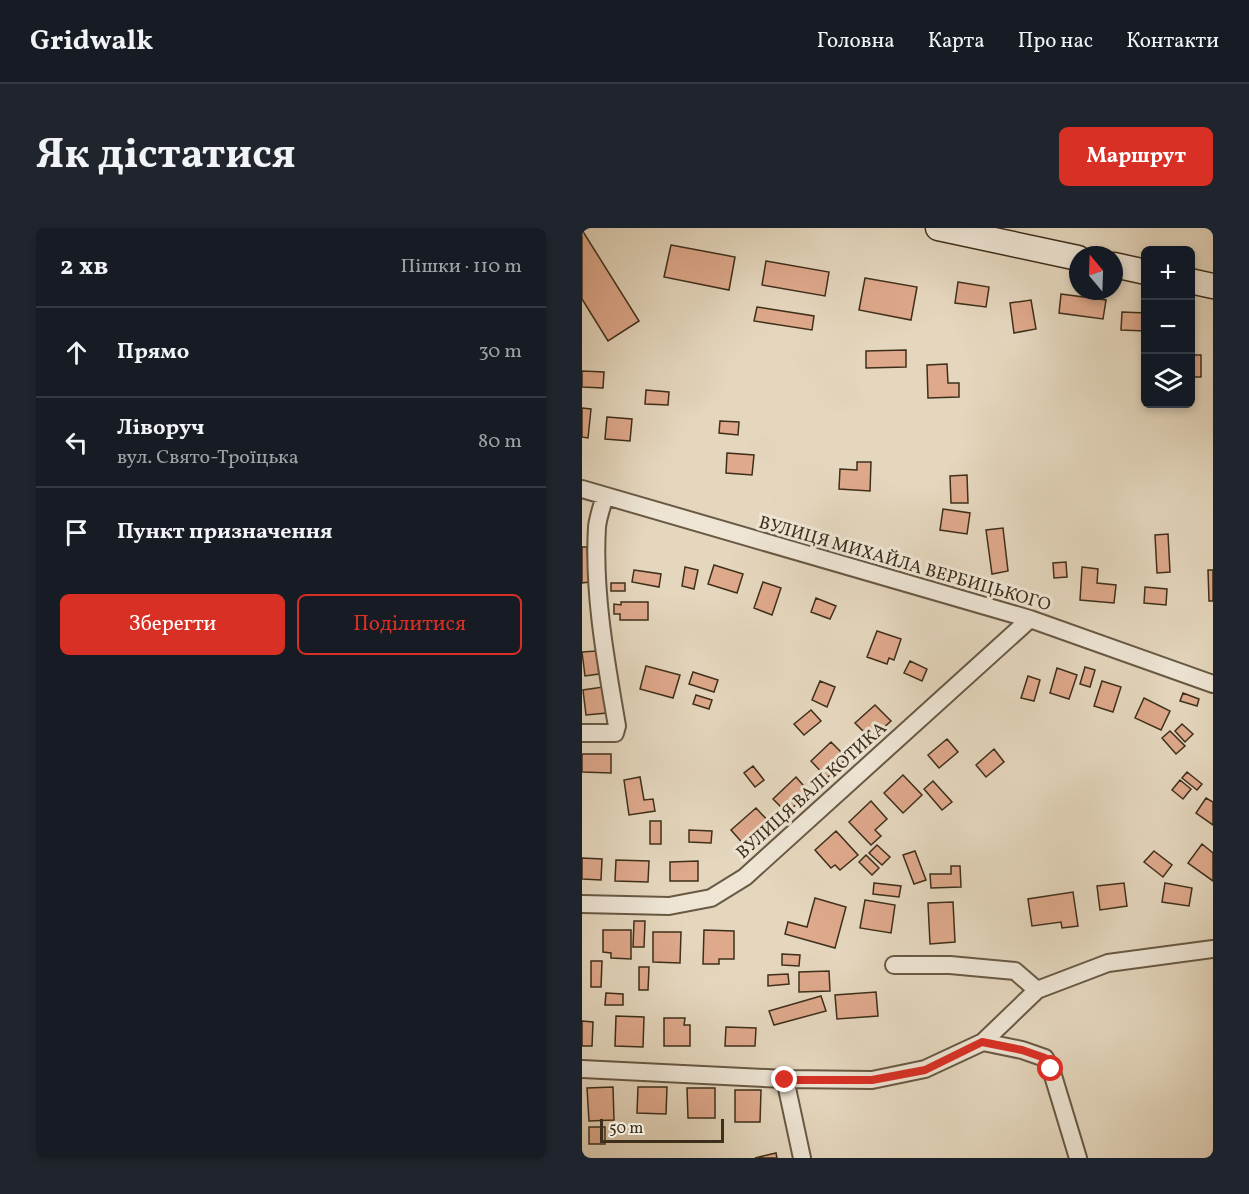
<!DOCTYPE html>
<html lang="uk">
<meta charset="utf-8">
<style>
body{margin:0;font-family:Vollkorn,serif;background:#20242c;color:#f1f3f6}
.controls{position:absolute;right:18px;top:18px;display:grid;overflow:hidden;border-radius:9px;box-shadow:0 3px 9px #0003}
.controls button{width:54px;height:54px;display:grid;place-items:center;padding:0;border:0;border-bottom:2px solid #363941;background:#171b24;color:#f1f3f6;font:30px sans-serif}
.compass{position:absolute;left:487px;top:18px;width:54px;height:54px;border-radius:50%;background:#171b24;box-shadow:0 3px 9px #0003;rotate:341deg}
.scale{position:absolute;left:18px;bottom:15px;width:124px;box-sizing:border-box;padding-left:6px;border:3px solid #3e2f1a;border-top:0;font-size:16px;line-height:21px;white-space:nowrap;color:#3e2f1a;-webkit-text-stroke:4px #eee5d5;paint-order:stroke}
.stop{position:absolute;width:18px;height:18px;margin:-14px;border:4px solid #d93025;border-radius:50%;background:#fff}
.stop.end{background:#d93025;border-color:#fff;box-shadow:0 2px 6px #0008}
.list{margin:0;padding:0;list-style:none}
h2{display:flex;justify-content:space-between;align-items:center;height:78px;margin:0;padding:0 24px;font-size:26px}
h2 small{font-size:20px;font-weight:400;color:#9ea1a6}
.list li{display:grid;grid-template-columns:39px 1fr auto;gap:18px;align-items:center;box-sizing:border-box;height:90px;padding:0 24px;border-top:2px solid #363941}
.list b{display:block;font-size:22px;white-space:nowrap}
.list p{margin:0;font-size:20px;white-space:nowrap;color:#9ea1a6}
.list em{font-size:20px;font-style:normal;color:#9ea1a6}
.actions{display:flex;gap:12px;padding:18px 24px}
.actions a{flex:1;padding:14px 0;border:2px solid #d93025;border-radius:9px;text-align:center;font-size:21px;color:#d93025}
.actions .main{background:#d93025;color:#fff}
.icon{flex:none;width:33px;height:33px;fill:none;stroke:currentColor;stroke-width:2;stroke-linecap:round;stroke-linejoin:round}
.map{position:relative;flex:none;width:631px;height:930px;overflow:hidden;border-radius:9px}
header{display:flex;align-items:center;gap:36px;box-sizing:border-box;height:84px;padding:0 30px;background:#171b24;border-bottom:2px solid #363941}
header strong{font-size:28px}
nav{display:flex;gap:33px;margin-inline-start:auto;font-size:21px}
.intro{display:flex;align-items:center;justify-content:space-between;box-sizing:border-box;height:144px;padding:0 36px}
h1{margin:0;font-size:42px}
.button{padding:15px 27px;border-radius:9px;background:#d93025;color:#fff;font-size:21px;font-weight:700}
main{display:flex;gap:36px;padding:0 36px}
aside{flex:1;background:#171b24;border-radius:9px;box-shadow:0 3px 9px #0003}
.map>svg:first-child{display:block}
.building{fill:#dfa98c;stroke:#3e2f1a;stroke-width:1.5}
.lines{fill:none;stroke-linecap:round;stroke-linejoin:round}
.street-casing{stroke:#685943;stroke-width:20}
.secondary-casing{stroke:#3e2f1a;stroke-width:27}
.street{stroke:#eee5d5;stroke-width:16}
.secondary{stroke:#eee5d5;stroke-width:24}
.route{stroke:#d93025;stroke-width:8}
.labels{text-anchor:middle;stroke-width:6;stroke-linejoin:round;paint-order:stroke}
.street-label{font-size:18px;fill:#3e2f1a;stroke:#eee5d5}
</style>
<header>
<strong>Gridwalk</strong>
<nav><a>Головна</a><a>Карта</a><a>Про нас</a><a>Контакти</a></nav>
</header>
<div class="intro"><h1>Як дістатися</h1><a class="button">Маршрут</a></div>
<main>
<aside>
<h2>2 хв<small>Пішки · 110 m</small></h2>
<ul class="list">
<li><svg class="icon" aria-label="ahead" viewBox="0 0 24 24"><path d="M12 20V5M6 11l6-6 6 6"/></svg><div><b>Прямо</b></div><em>30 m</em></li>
<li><svg class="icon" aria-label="left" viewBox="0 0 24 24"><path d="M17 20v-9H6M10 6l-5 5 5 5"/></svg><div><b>Ліворуч</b><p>вул. Свято-Троїцька</p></div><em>80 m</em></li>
<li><svg class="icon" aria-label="arrive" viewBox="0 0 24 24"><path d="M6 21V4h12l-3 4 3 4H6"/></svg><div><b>Пункт призначення</b></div></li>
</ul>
<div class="actions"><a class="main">Зберегти</a><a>Поділитися</a></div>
</aside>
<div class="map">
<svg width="631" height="930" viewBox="0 0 631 930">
<rect width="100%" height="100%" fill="#e5d7be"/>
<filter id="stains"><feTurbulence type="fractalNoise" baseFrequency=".00333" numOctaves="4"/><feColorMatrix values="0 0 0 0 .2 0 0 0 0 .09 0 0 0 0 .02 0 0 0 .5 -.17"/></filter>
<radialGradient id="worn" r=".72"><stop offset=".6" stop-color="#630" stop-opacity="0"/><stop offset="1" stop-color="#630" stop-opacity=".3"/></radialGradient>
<path class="building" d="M0,2L57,93L26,113L0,71Z
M89,17L153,29L147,62L82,49Z
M184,33L247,44L243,68L180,57Z
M283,50L335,59L329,92L277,82Z
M376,54L407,59L404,79L373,75Z
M479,66L524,72L521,91L477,85Z
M449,72L454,101L432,105L428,75Z
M175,79L232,88L230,102L172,93Z
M540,84L564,85V103L539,102Z
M324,122V139L284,140V123Z
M608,127H619V149H608Z
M365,136L366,155H377V169L346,170L345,137Z
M0,143L22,144L21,160L0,159Z
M64,162L87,164L86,177L63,176Z
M0,180L9,181L6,210L0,209Z
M25,189L50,191L48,213L23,211Z
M138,193L157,194L156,207L137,205Z
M145,225L172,227L170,247L144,245Z
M275,234H289L288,263L257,261L258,241L275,242Z
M385,247L386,275H369L368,248Z
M361,281L388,285L385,306L358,302Z
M421,300L426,343L410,346L404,302Z
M586,306L588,344L575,345L573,307Z
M0,319H5L7,354L0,355Z
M484,334L485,349L472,350L471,335Z
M132,337L161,346L155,365L126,356Z
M103,339L116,342L112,361L100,358Z
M500,339L516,341L515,355L534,357L532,375L498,372Z
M52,342L79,346L77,359L50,354Z
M626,342H631V373H627Z
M181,354L199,360L190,387L172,380Z
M29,355H43V363H29Z
M563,359L585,361L584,377L562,375Z
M234,370L254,378L248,391L229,384Z
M39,374H66V392H38V386H32V376L39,377Z
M295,403L319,411L312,432L307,430L305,436L285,429Z
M14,423L17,446L3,448L0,424Z
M328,433L345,441L340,453L322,445Z
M64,438L98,447L91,470L58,461Z
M503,439L513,442L508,459L498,456Z
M475,440L495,447L487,471L468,465Z
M111,444L136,452L132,464L107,456Z
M446,448L458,452L452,473L439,470Z
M238,453L253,459L245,479L230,472Z
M520,453L539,459L531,484L512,478Z
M21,459L25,485L4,487L1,462Z
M601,465L617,471L615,478L598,473Z
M114,467L130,472L127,481L111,476Z
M562,470L588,483L579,502L553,490Z
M293,477L309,493L289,511L273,495Z
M229,482L239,493L222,507L212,496Z
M600,496L611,506L603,514L593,503Z
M588,503L603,518L594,526L580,510Z
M365,511L376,524L357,540L346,527Z
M249,514L265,530L245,550L229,533Z
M412,521L422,534L404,549L394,537Z
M0,526H29V545L0,544Z
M171,538L182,552L173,559L162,545Z
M605,544L620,556L615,562L600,550Z
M321,547L340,567L321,585L302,565Z
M58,549L62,572L71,571L73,583L47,587L42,552Z
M214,549L227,564L205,585L191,571Z
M598,552L609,561L601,571L590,562Z
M351,553L370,574L360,582L342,561Z
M624,570L631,574V597L614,585Z
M289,573L305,591L293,602L299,608L289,617L267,594Z
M174,580L189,596L164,619L149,602Z
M68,593H79V616H68Z
M107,602L130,603L129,615L107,614Z
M254,603L276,627L258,642L253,637L249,640L233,622Z
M620,616L631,625V653L606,635Z
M295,617L308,629L300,637L287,625Z
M333,623L344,652L332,656L321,627Z
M572,623L590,637L581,649L562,634Z
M284,627L297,640L290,647L277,634Z
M0,630L20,631L19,652L0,651Z
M34,632L67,633L66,654L33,653Z
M116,633V653H88V634Z
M369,638H378L379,659L349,660L348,646H369Z
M292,655L319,658L317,669L291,666Z
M542,655L545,678L518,682L515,658Z
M583,655L610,660L607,678L580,674Z
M491,664L496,698L480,700L479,694L450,698L446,671Z
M233,670L264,679L253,720L203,706L206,694L225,699Z
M283,672L313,677L309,705L278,700Z
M371,674L373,714L348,716L346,675Z
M52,693H63L62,719H51Z
M21,702H49V731L29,730V725L21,724Z
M122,702L152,703V731H137V736H121Z
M71,704H99L98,735L71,734Z
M200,726L218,727L217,738L200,737Z
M9,733H20L19,759H9Z
M57,739H67L66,762H57Z
M247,743L248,763L217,764V744Z
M206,746L207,756L186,758V747Z
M294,764L296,788L255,791L253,767Z
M24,765L41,766V777H23Z
M239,768L244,783L192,797L187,783Z
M34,788L62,789L61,819L33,818Z
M82,790H103L102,797H108V818H82Z
M0,793L11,794L10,818H0Z
M144,799L174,800L173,818H143Z
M31,859L32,892L7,893L5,860Z
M56,859H85L84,886L55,885Z
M105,860H133V890H106Z
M153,862H179L178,894H153Z
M7,899H23V916H7Z
M194,925L195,930H173Z"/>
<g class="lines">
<g class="street-casing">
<path id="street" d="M0,261L448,391L631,456
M0,505H33L35,498C24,434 11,365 15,299C16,289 20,278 23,268
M0,676L87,678L129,670L163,649L448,391
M312,737H368L433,743L455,762
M401,814L440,822L463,830L469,841L496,930
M0,841L203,851
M220,930L203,851L290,852L343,841L401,814L455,762L526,735L631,721"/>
</g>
<g class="secondary-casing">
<path id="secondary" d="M356,0L496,30
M532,37L564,44
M608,53L631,58"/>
</g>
<use href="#street" class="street"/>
<use href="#secondary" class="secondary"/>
</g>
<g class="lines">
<path class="route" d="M203,852H290L343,842L400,814L440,822L463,830L469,841"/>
</g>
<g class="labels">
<g class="street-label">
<text transform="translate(323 335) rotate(16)" y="6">ВУЛИЦЯ МИХАЙЛА ВЕРБИЦЬКОГО</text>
<text transform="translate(229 562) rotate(-42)" y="6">ВУЛИЦЯ ВАЛІ КОТИКА</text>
</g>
</g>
<rect width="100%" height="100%" filter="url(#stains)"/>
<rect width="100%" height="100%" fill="url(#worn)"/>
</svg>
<div class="controls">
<button>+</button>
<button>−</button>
<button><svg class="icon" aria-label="layers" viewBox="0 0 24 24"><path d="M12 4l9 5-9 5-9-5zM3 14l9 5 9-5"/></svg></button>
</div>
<svg class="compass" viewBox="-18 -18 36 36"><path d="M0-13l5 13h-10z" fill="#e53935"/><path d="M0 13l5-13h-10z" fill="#9ea1a6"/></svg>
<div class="scale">50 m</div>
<div class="stop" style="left:469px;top:841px"></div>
<div class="stop end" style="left:203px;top:852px"></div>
</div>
</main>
